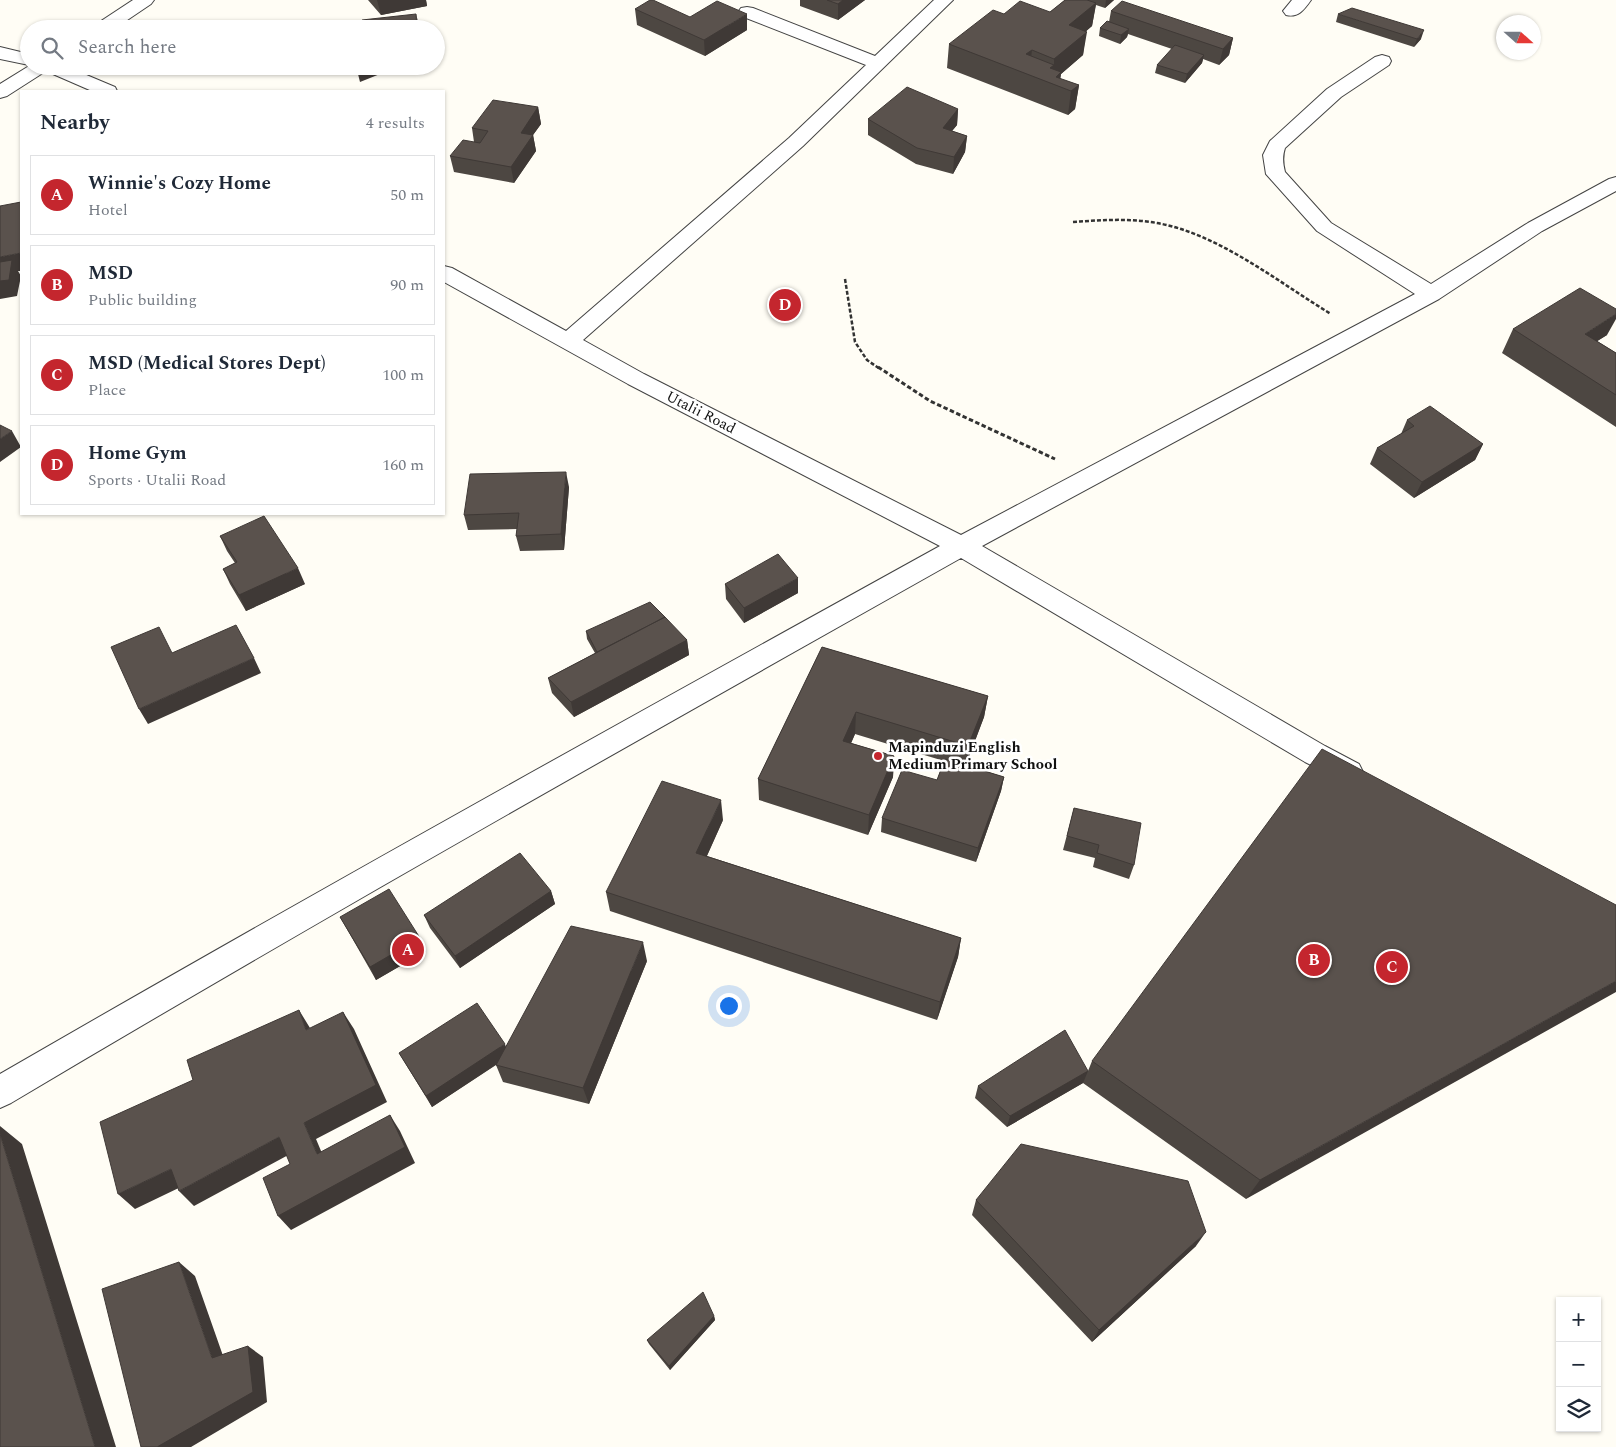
<!DOCTYPE html>
<meta charset="utf-8">
<style>
body{margin:0;font-family:Spectral,serif;background:#f6f6f7;color:#1f2937}
.controls{position:absolute;right:15px;bottom:15px;display:grid;overflow:hidden;border-radius:0px;box-shadow:0 1px 4px #0004}
.controls button{width:45px;height:45px;display:grid;place-items:center;padding:0;border:0;border-bottom:1px solid #e0e1e3;background:#fff;color:#1f2937;font:25px sans-serif}
.compass{position:absolute;left:1496px;top:15px;width:45px;height:45px;border-radius:50%;background:#fff;box-shadow:0 1px 4px #0004;rotate:111deg}
.you{position:absolute;left:728px;top:1005px;width:18px;height:18px;margin:-12px;border:4px solid #fff;border-radius:50%;background:#1a73e8;box-shadow:0 0 0 8px #1a73e833}
.badge{display:grid;place-items:center;width:32px;height:32px;border-radius:50%;background:#c4262e;color:#fff;font-size:16px;font-weight:700}
.pin{position:absolute;translate:-50% -50%;border:2px solid #fff;box-shadow:0 1px 5px #0006}
.list{margin:0;padding:0;list-style:none}
h2{display:flex;justify-content:space-between;align-items:center;height:65px;margin:0;padding:0 20px;font-size:21px}
h2 small{font-size:16px;font-weight:400;color:#747a83}
.list li{display:grid;grid-template-columns:32px 1fr auto;gap:15px;align-items:center;box-sizing:border-box;height:80px;margin:0 10px 10px;padding:0 10px;border:1px solid #e0e1e3;border-radius:0px}
.list b{display:block;font-size:19px;white-space:nowrap}
.list p{margin:0;font-size:16px;white-space:nowrap;color:#747a83}
.list em{font-size:16px;font-style:normal;color:#747a83}
.icon{flex:none;width:28px;height:28px;fill:none;stroke:currentColor;stroke-width:2;stroke-linecap:round;stroke-linejoin:round}
.map{position:relative;flex:none;width:1616px;height:1447px;overflow:hidden}
.search{position:absolute;background:#fff;box-shadow:0 1px 4px #0004;left:20px;top:20px;width:425px;height:55px;display:flex;align-items:center;gap:12px;box-sizing:border-box;padding:0 18px;border-radius:28px;color:#747a83;font-size:19px}
.panel{position:absolute;background:#fff;box-shadow:0 1px 4px #0004;left:20px;top:90px;width:425px;height:425px;border-radius:0px}
.map>svg:first-child{display:block}
.lines{fill:none;stroke-linecap:round;stroke-linejoin:round}
.minor-casing{stroke:#444;stroke-width:2}
.path-far1{stroke:#333;stroke-width:2.5;stroke-dasharray:4 2;stroke-linecap:butt}
.path{stroke:#333;stroke-width:3;stroke-dasharray:4.5 2.5;stroke-linecap:butt}
.minor{fill:#fff;fill-rule:evenodd}
.wall{fill:#4d4742}
.shaded-wall{fill:#3f3936}
.building{fill:#5a524d;stroke:#3f3936}
.poi-dot{fill:#c4262e;stroke:#fff;stroke-width:2}
.labels{text-anchor:middle;stroke-width:5;stroke-linejoin:round;paint-order:stroke}
.street-label{font-size:15px;fill:#111;stroke:#fff}
.poi-label{font-size:15px;font-weight:bold;fill:#111;stroke:#fff;text-anchor:start}
</style>
<div class="map">
<svg width="1616" height="1447" viewBox="0 0 1616 1447">
<rect width="100%" height="100%" fill="#fffdf5"/>
<g class="lines">
<g class="minor-casing">
<path id="minor" d="M133,0H154L151,4L114,29H92L95,25Z
M934,0H953L803,146L583,340L644,374L961,535L1415,294L1317,231L1266,174L1263,155L1270,141L1327,89L1375,57L1382,55L1389,57L1391,61L1389,65L1341,97L1285,148C1282,157 1283,164 1285,172L1331,223L1431,284L1528,223L1609,179L1616,177V191L1542,231L1439,299L982,546L1325,746L1359,764L1363,772L1359,780L1349,784L1305,762L961,558C643,737 325,916 11,1103L0,1108V1074C311,894 625,720 940,546L628,384L444,282V266L452,268L566,331L789,138L866,65L741,16L738,12L741,8L747,7L753,8L875,56Z
M1292,0H1311C1304,10 1298,18 1286,15L1283,11Z
M0,47L29,54V65L0,59Z
M29,66H65L115,87L117,91H92L46,71L7,96L0,98V84Z"/>
</g>
<path class="path-far1" d="M1073,222C1101,220 1129,218 1157,223C1219,234 1278,282 1331,314
M845,279L855,342L867,360L880,369"/>
<path class="path" d="M878,367L930,401L1055,459"/>
<use href="#minor" class="minor"/>
</g>
<path class="wall" d="M368,0H426L427,6L381,15Z
M800,0H865L838,20L800,6Z
M1065,0H1114L1105,8L1096,5L1092,26L1086,31L1083,55L1061,74L1060,79L1079,85L1075,109L1068,115L947,68L949,44L1004,14L1050,12Z
M635,9L690,17L747,30L705,56L637,25Z
M1111,11L1233,38L1229,55L1219,65L1203,59L1202,63L1185,83L1155,73L1157,65L1172,49L1128,34L1127,37L1120,44L1099,36L1100,28L1109,22Z
M1338,14L1421,39L1414,47L1336,22Z
M538,107L541,124L533,135L536,151L514,183L454,172L450,156L474,142L472,128Z
M958,109L957,125L952,131L967,136L965,152L953,174L916,164L868,135V119Z
M1513,329L1607,335L1597,341L1616,353V427L1502,353Z
M1407,420L1483,444L1475,460L1414,498L1370,464L1377,448L1401,434Z
M569,487L564,550L520,551L516,536L517,529L468,530L464,515Z
M220,536L305,584L246,611L230,584L223,569L235,563L227,551Z
M725,584L798,593L744,623L726,599Z
M586,631L687,640L689,655L574,717L552,693L548,678L595,653L587,639Z
M822,647L988,696L984,717L966,765L1004,777L1001,791L976,862L881,832L882,818L937,780L944,761L855,734L851,743L894,756L893,777L868,835L759,800L758,779Z
M1074,808L1134,865L1129,879L1093,867L1095,858L1063,850Z
M723,820L707,856L961,938L958,957L937,1020L610,911L606,892Z
M551,891L555,904L460,968L430,928L424,915Z
M1616,905L1246,1199L1083,1083L1007,1127L975,1098L978,1086L1088,1071L1092,1061Z
M340,917L420,938L426,951L376,980Z
M647,961L589,1104L503,1082L496,1065L432,1107L399,1053L506,1047Z
M976,1200L1196,1246L1092,1342L972,1215Z
M714,1316L715,1320L670,1370L649,1344L647,1340Z"/>
<path class="shaded-wall" d="M377,0H426L427,6L381,15Z
M843,0H865L838,20V4Z
M1106,0H1114L1105,8Z
M1096,3L1092,26L1066,49L1069,25Z
M416,14L420,29H417Z
M747,14V30L705,56L704,40Z
M1129,29L1127,37L1120,44L1121,35Z
M1424,30L1421,39L1414,47L1417,39Z
M1087,32L1083,55L1061,74L1059,87L1050,68L1054,65V59Z
M1233,38L1229,55L1219,65L1223,49Z
M1032,50L1029,74L1026,54Z
M1204,55L1202,63L1185,83L1187,74Z
M356,66H400L360,82Z
M1079,85L1075,109L1068,115L1071,91Z
M538,107L541,124L533,135L536,151L514,183L511,167L521,133Z
M958,109L957,125L941,144L943,128Z
M967,136L965,152L953,174L954,157Z
M21,253V271H18L21,276L17,296L0,299V257Z
M1616,314V319L1607,335L1572,357L1585,334Z
M12,431L21,447L0,462V439Z
M1483,444L1475,460L1414,498L1422,482Z
M566,472L569,487L564,550L561,534Z
M298,568L305,584L246,611L239,595Z
M798,578V593L744,623V608Z
M687,640L689,655L574,717L571,702Z
M254,658L261,673L148,724L139,709Z
M988,696L984,717L965,767L968,746Z
M856,712L855,734L843,762V741Z
M894,756L893,777L868,835L869,815Z
M1004,777L1001,791L976,862L978,848Z
M721,800L723,820L699,873L696,853Z
M551,891L555,904L460,968L455,956Z
M420,938L426,951L376,980L370,967Z
M961,938L958,957L937,1020L940,1002Z
M643,942L647,961L589,1104L583,1088Z
M1616,981V992L1246,1199L1260,1180Z
M299,1010L310,1028L306,1030Z
M343,1012L354,1029L387,1102L316,1139L329,1170L317,1154L304,1123Z
M505,1044L509,1056L432,1107L426,1096Z
M1088,1071L1083,1083L1007,1127L1010,1116Z
M390,1115L400,1131L415,1163L291,1230L278,1216Z
M0,1126L22,1144L116,1447H95L0,1134Z
M279,1137L292,1153L194,1206L179,1191Z
M171,1169L187,1184L135,1209L118,1194Z
M1206,1232L1196,1246L1092,1342L1099,1330Z
M179,1262L195,1276L228,1370L212,1358Z
M714,1316L715,1320L670,1370L669,1366Z
M248,1346L263,1357L267,1402L191,1447H157Z"/>
<path class="building" d="M650,0H653L690,17L717,1L747,14L704,40L635,9Z
M827,0H843L838,4Z
M1065,0H1087L1096,3L1069,25L1087,32L1054,59L1032,50L1026,54L1054,65L1050,68L1061,72L1056,77L1079,85L1071,91L949,44L993,10L1004,14L1020,1L1050,12Z
M1122,1L1233,38L1223,49L1111,11Z
M1352,8L1424,30L1417,39L1338,14Z
M416,14L417,29H361L362,20Z
M1107,21L1129,29L1121,35L1100,28Z
M1175,45L1204,55L1187,74L1157,65Z
M907,87L958,109L943,128L967,136L954,157L917,148L868,119Z
M493,100L538,107L521,133L533,135L511,167L450,156L463,140L480,143L488,131L472,128Z
M21,202V253L0,257V206Z
M12,260L9,280L0,281V262Z
M1580,288L1616,309V314L1585,334L1616,353V395L1513,329Z
M1430,406L1483,444L1422,482L1377,448L1414,426L1407,420Z
M0,425L12,431L0,439Z
M566,472L561,534L516,536L519,513L464,515L470,474Z
M264,516L298,568L239,595L223,569L237,562L220,536Z
M778,554L798,578L744,608L725,584Z
M650,602L665,617L597,652L586,631Z
M665,617L687,640L571,702L548,678Z
M236,625L254,658L139,709L111,647L159,627L172,653Z
M822,647L988,696L968,746L856,712L843,741L894,756L869,815L758,779Z
M1322,749L1616,905V981L1260,1180L1092,1061Z
M945,759L1004,777L978,848L882,818L902,770L937,780Z
M662,781L721,800L696,853L961,938L940,1002L606,892Z
M1074,808L1141,823L1134,865L1097,853L1099,845L1067,836Z
M520,853L551,891L455,956L424,915Z
M389,889L420,938L370,967L340,917Z
M571,926L643,942L583,1088L496,1065Z
M477,1003L505,1044L426,1096L399,1053Z
M299,1010L306,1030L343,1012L376,1085L304,1123L317,1154L390,1115L405,1147L278,1216L263,1178L290,1164L279,1137L179,1191L171,1169L118,1194L100,1122L193,1080L187,1060Z
M1065,1030L1088,1071L1010,1116L978,1086Z
M0,1134L95,1447H0Z
M1021,1144L1188,1181L1206,1232L1099,1330L976,1200Z
M179,1262L212,1358L248,1346L253,1392L157,1447H141L102,1289Z
M703,1292L714,1316L669,1366L647,1340Z"/>
<circle class="poi-dot" cx="878" cy="756" r="5"/>
<g class="labels">
<g class="street-label">
<text transform="translate(701 412) rotate(27)" y="5">Utalii Road</text>
</g>
<g class="poi-label">
<text x="888" y="752">Mapinduzi English<tspan x="888" dy="17">Medium Primary School</tspan></text>
</g>
</g>
</svg>
<div class="controls">
<button>+</button>
<button>−</button>
<button><svg class="icon" aria-label="layers" viewBox="0 0 24 24"><path d="M12 4l9 5-9 5-9-5zM3 14l9 5 9-5"/></svg></button>
</div>
<svg class="compass" viewBox="-18 -18 36 36"><path d="M0-13l5 13h-10z" fill="#e53935"/><path d="M0 13l5-13h-10z" fill="#747a83"/></svg>
<div class="you"></div>
<div class="pin badge" style="left:408px;top:950px">A</div>
<div class="pin badge" style="left:1314px;top:960px">B</div>
<div class="pin badge" style="left:1392px;top:967px">C</div>
<div class="pin badge" style="left:785px;top:305px">D</div>
<div class="search"><svg class="icon" aria-label="search" viewBox="0 0 24 24"><circle cx="10" cy="10" r="6"/><path d="M15 15l6 6"/></svg>Search here</div>
<section class="panel">
<h2>Nearby<small>4 results</small></h2>
<ul class="list">
<li><span class="badge">A</span><div><b>Winnie's Cozy Home</b><p>Hotel</p></div><em>50 m</em></li>
<li><span class="badge">B</span><div><b>MSD</b><p>Public building</p></div><em>90 m</em></li>
<li><span class="badge">C</span><div><b>MSD (Medical Stores Dept)</b><p>Place</p></div><em>100 m</em></li>
<li><span class="badge">D</span><div><b>Home Gym</b><p>Sports · Utalii Road</p></div><em>160 m</em></li>
</ul>
</section>
</div>
